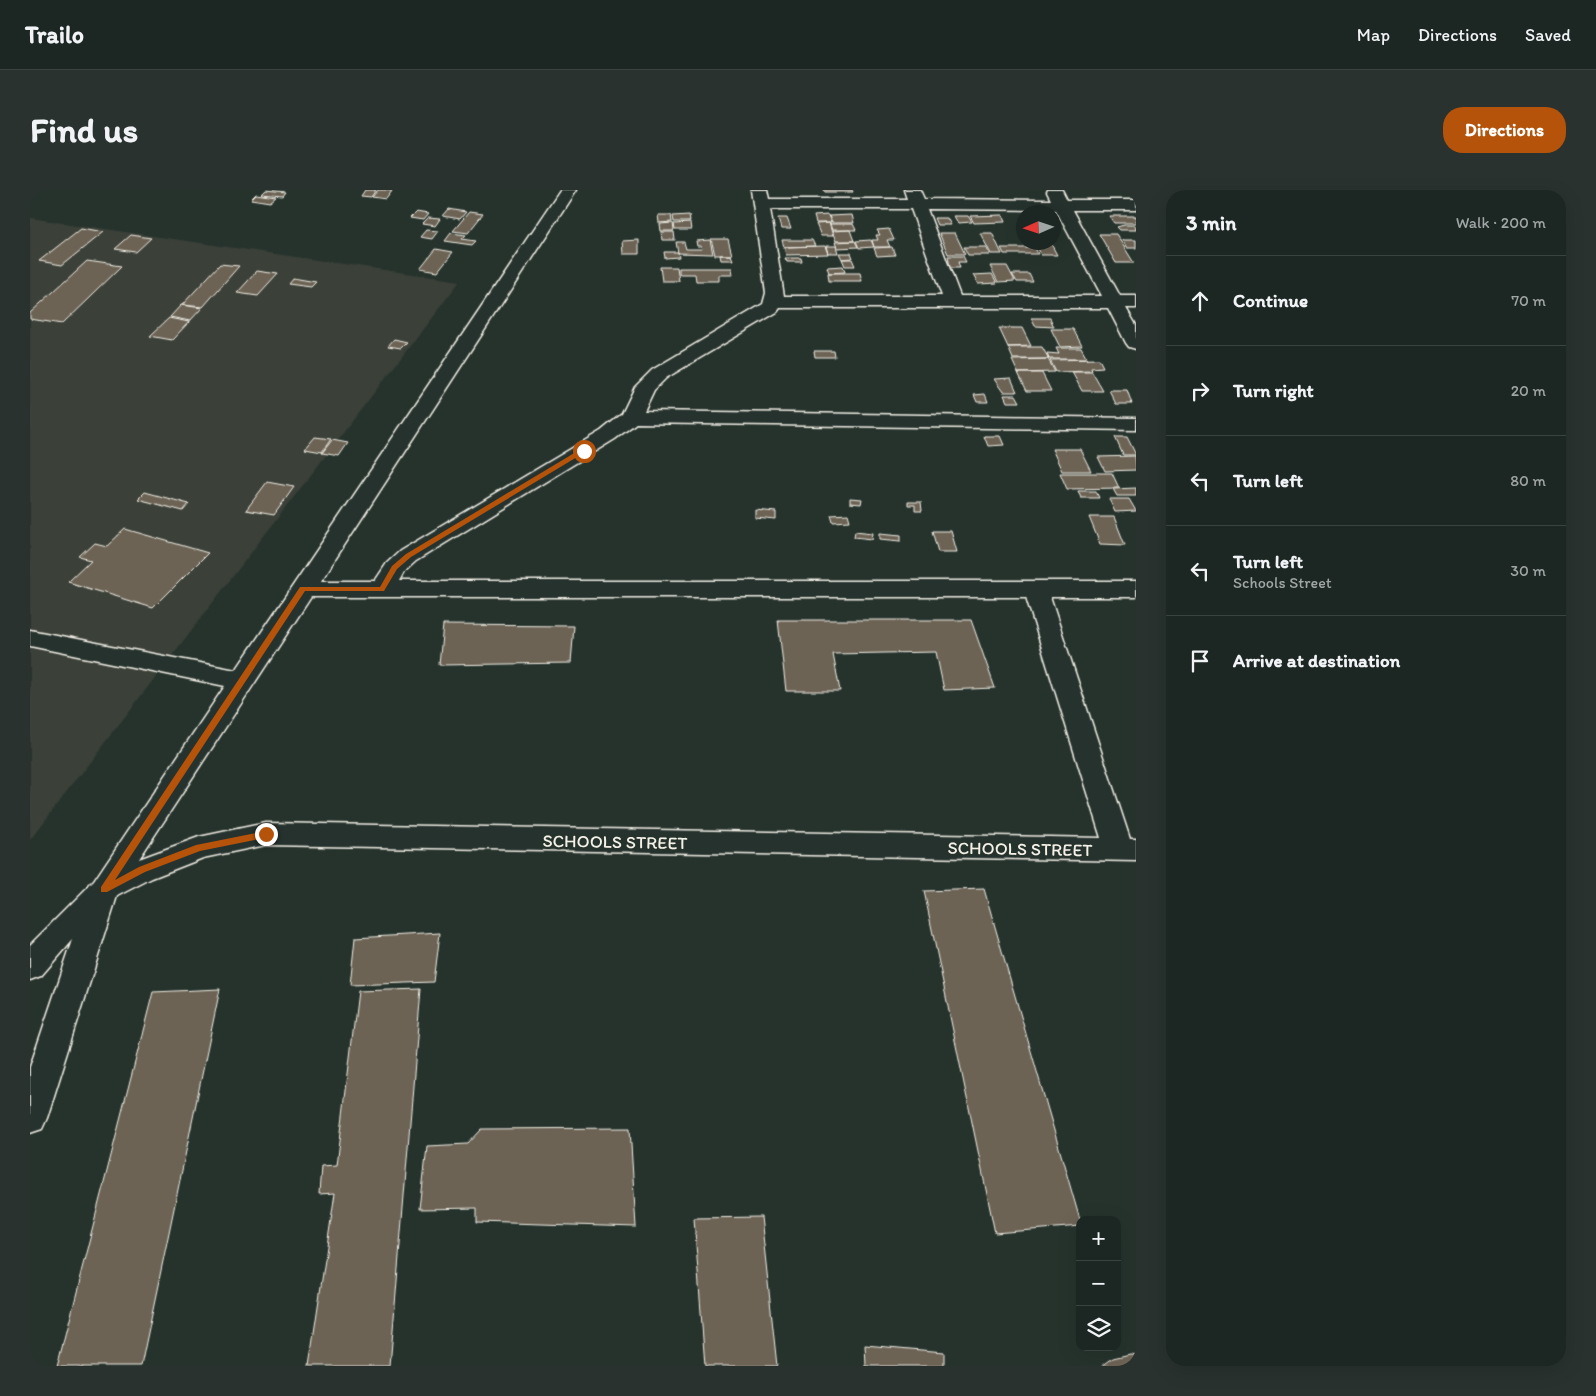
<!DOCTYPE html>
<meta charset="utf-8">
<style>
body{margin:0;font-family:Itim,sans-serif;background:#29322f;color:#f1f3f6}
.controls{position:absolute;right:15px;bottom:15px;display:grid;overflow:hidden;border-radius:10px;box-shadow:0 5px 20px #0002}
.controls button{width:45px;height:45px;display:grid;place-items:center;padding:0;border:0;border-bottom:1px solid #3a4340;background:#1c2622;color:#f1f3f6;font:25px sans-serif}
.compass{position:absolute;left:986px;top:15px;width:45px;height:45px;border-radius:50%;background:#1c2622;box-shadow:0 5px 20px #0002;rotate:267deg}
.stop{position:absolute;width:15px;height:15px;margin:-11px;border:4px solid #b45309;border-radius:50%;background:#fff}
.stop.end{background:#b45309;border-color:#fff;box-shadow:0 1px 5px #0008}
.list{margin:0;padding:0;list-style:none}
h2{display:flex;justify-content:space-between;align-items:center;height:65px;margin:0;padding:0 20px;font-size:21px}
h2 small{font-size:16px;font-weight:400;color:#a0a5a5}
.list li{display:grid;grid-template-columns:32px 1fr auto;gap:15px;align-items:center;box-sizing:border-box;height:90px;padding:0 20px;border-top:1px solid #3a4340}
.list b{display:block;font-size:19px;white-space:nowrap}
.list p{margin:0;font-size:16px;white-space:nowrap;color:#a0a5a5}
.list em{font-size:16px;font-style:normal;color:#a0a5a5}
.icon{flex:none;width:28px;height:28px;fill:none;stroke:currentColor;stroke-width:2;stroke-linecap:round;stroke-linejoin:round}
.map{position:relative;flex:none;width:1106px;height:1176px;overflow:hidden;border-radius:20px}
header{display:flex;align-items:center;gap:30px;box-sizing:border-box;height:70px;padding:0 25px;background:#1c2622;border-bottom:1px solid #3a4340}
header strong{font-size:24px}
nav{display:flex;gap:28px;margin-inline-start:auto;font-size:18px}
.intro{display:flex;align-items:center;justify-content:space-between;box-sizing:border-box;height:120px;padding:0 30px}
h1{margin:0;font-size:35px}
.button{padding:12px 22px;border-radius:20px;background:#b45309;color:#fff;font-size:18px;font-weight:700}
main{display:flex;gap:30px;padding:0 30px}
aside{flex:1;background:#1c2622;border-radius:20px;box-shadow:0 5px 20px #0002}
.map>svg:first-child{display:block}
.built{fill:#3b4139}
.building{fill:#6c6355;stroke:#f4f1e8}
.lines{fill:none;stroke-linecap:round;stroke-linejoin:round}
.minor-casing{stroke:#f4f1e8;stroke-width:3}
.minor{fill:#26332d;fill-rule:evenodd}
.route{fill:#b45309}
.labels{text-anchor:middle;stroke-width:4.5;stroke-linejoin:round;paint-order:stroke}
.street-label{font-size:18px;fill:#f4f1e8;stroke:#26332d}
</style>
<header>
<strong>Trailo</strong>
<nav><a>Map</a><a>Directions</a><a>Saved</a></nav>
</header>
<div class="intro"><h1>Find us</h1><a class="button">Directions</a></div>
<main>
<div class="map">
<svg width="1106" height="1176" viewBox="0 0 1106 1176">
<rect width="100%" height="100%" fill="#26332d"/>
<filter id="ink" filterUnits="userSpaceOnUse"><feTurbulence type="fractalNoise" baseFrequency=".02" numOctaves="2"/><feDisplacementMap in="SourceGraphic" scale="10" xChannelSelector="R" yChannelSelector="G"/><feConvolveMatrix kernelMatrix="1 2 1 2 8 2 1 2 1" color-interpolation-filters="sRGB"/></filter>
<g filter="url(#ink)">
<path class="built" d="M0,28L430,91L0,650Z"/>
<path class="building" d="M236,0L255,2L252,6L232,4Z
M335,0H346L341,7L331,6Z
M348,0H354L362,1L356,9L342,7Z
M794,0H822L823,2H795Z
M226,4L246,7L240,12L221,9Z
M419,19L436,22L430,29L413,26Z
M386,22L398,24L393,30L380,28Z
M439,22L453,24L438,43L423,41Z
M628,25H641L642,32L629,33Z
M659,25L660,32H644L643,26Z
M798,25L801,33H786L784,26Z
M822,25L824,33H802L799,26Z
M972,25L975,32L944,33L940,26Z
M924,26H938L942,32L928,33Z
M1079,26H1106V33H1084Z
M398,28L410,29L405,36L392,34Z
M748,28H757L761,39H751Z
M904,28H917L921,35H907Z
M643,33L644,41H631L630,34Z
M660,33L661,40H645L644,34Z
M799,33L803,46H791L786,34Z
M800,34H823L826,40H802Z
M1094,35H1105L1106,40H1090L1087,37Z
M51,38L73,42L32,75L9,71Z
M859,39L864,50H857L860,57H844L842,50H848L846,45H850L847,40Z
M396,40L408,41L402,49L390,47Z
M820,40L824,51H806L802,41Z
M631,42H644L645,50H632Z
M421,43L436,45L432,49L446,51L442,55L415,51Z
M909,43H925L935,64H918Z
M950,43H962L972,64H961Z
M1069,44H1086L1104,73H1086Z
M101,45L121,48L106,62L85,59Z
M681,49H698L702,65H685Z
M609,50V64H593L592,51Z
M680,50L683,64L648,63L646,52H654L656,59H672L671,56H667L666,51Z
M752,50H782L785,56L754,57Z
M841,50L844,57L829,58L826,51Z
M1092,50H1106V58H1097Z
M825,51L828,57L807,58L805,52Z
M1005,52H1020L1027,65H1011Z
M795,56L798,64L756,65L754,57Z
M796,56H806L808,63H798Z
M862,57L865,65L847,66L844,58Z
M934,57H956L960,65H938Z
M971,58H1005L1008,64H974Z
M406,59L423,62L407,82L390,79Z
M634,62H648L649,67L635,68Z
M809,63H821L823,68L812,69Z
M690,65H701L703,70H691Z
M918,66H933L936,72H928L930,78H920Z
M755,68H771L772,72H757Z
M812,69H822L825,76H815Z
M57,71L92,76L32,134L0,129V123Z
M190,74L209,76L173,117L152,115Z
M813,76L815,82L799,83L797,77Z
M960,76H977L985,91L968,92Z
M630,77H647L649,91H632Z
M649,78H702L703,85H689V91H666L665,84H649Z
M227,81L248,84L228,106L207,103Z
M798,83H830L832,91H799Z
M962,84L967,93L948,94L943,85Z
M982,84H999L1003,92H987Z
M263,88L286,92L281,97L258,94Z
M151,115L172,118L160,131L140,127Z
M139,128L159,132L142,150L120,146Z
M1001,128H1020L1024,137L1005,136Z
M969,138H992L1001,156L978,157Z
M1021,139H1043L1052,156L1030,157Z
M364,149L377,152L371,158L358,156Z
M978,157H1012L1019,169H983Z
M1026,158H1051L1057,169H1019L1017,163L1029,164Z
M784,161H804L805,167H785Z
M1018,169L1025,182L988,183L982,170Z
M1069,169L1073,177L1061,178L1062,181L1026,182L1020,170Z
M1042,182H1062L1073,201H1052Z
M988,183H1012L1021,201H997Z
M981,188L987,202H973L964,189Z
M1079,200H1097L1102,214H1086Z
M955,204L958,212H947L944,205Z
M974,205H986L990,212H977Z
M954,246H970L974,255L958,256Z
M285,247L301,249L292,262L275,259Z
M1085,247H1097L1106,265H1093Z
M302,250L318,253L309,266L292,263Z
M1022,259H1050L1061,281H1032Z
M1105,266L1106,280L1075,281L1068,267Z
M1030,283H1082L1089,298L1037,299Z
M237,292L264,297L244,325L216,320Z
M1106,298V306H1087L1083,299Z
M1048,301H1066L1069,308H1051Z
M115,302L159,314L153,321L108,309Z
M820,308L832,309L831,314L820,313Z
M1079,309H1099L1106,321L1085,322Z
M878,312H891L892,321H885V315H878Z
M725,320L746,322V330L725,328Z
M818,324L820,331L803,332L801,325Z
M1059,327H1084L1095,355L1070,354Z
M95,339L178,363L123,418L38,392L61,370L50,367L65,353L77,356Z
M825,341L843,343L842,349L824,347Z
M902,341H921L927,362H908Z
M850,343L871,345V351L850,349Z
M748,430H941L965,498L914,500L906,462L803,464L810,501H756Z
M413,435L544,436L541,473L409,475Z
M954,699L1050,1030V1036L965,1043L894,701Z
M410,743L404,792L320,795L325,748Z
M190,799L111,1176H27L123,802Z
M391,799L360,1176H279L305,1003L289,1004L291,976L307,975L328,801Z
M600,938L606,1037L447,1032V1018L390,1019L397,956L438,954L452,939Z
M731,1027L747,1176H675L664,1028Z
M835,1155L914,1162V1176H836Z
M1100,1164L1106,1165V1176H1072L1083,1168Z"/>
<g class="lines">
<g class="minor-casing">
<path id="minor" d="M530,0H546L291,391H345L357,373L370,361L571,241L592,224L605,197L622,180L733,114L736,103L721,0H737L739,9H877L874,0H890L894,9L1021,10L1017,2L1018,0H1032L1037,10H1106V20H1043L1090,106H1106V118H1096L1106,135V159L1099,157L1096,153L1078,118H750L747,122L636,188L624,200L614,221L1106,228V240L606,233L585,249L386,371L374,382L369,391H1106V407H1020L1100,649H1106V671L236,655L173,668L122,688L87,706L17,928L12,939L0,943V877L43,749L11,786L0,790V755L64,691L195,496L0,456V440L206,480ZM740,19H881L912,106H754ZM897,19L1026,20L1072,106H930ZM281,407H996L1071,648L236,633L169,647L109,669Z"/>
</g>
<use href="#minor" class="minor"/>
</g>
</g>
<path class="route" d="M551,259L557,261L381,367L367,379L354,401H275L85,690L109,677L166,655L236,641L240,644L239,647L170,661L115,682L77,702H71V697L270,397H350L362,376L376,364Z"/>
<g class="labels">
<g class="street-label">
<text transform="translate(585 652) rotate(1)" y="6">SCHOOLS STREET</text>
<text transform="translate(990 659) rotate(1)" y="6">SCHOOLS STREET</text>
</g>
</g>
</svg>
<div class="controls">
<button>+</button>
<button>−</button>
<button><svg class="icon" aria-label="layers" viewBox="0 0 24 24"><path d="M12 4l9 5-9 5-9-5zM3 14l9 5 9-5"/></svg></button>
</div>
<svg class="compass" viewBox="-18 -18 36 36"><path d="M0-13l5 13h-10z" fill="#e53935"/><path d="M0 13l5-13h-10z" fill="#a0a5a5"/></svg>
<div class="stop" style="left:554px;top:261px"></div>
<div class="stop end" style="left:236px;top:644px"></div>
</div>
<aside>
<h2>3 min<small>Walk · 200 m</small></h2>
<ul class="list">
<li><svg class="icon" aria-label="ahead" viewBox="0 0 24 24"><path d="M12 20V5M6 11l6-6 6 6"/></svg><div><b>Continue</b></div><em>70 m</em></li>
<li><svg class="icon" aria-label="right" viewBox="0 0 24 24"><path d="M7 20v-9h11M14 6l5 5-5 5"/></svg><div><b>Turn right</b></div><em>20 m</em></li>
<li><svg class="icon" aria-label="left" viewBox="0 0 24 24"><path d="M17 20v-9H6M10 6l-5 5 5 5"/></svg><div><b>Turn left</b></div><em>80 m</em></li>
<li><svg class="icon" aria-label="left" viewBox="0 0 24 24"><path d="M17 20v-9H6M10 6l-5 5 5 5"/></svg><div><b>Turn left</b><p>Schools Street</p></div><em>30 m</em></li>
<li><svg class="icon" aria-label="arrive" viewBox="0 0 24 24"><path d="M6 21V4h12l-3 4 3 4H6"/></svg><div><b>Arrive at destination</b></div></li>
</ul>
</aside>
</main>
